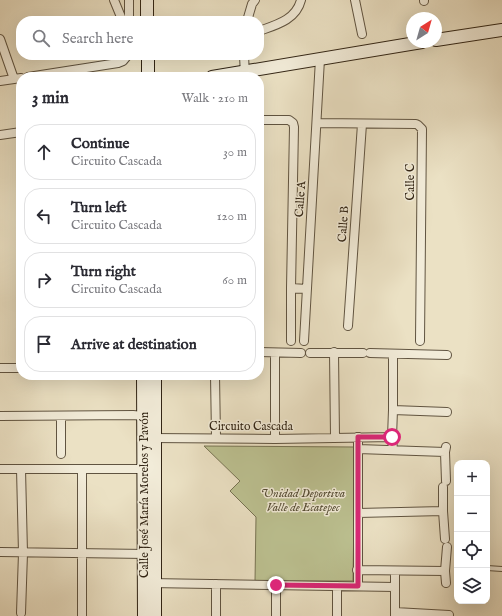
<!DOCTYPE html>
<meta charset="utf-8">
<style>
body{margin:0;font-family:"IM FELL English",serif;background:#f2f2f3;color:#2b2b33}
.controls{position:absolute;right:12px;bottom:12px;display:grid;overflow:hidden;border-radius:8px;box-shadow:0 4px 16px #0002}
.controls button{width:36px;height:36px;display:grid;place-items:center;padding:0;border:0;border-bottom:1px solid #e1e1e2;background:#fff;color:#2b2b33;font:20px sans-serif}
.compass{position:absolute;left:406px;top:12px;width:36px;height:36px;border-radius:50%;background:#fff;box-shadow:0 4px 16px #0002;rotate:37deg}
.stop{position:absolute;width:12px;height:12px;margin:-9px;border:3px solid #db2777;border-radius:50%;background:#fff}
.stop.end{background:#db2777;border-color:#fff;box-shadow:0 1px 4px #0008}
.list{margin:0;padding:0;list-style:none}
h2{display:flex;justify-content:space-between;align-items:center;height:52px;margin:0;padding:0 16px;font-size:17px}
h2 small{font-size:13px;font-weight:400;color:#7c7c81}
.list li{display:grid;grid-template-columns:26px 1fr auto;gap:12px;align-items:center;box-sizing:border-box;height:56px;margin:0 8px 8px;padding:0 8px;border:1px solid #e1e1e2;border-radius:16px}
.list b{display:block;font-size:15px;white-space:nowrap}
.list p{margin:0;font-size:13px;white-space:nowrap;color:#7c7c81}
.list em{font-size:13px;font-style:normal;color:#7c7c81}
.icon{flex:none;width:22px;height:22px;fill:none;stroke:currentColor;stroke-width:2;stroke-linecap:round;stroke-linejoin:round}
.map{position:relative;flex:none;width:502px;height:616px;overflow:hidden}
.search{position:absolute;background:#fff;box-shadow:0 4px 16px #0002;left:16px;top:16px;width:248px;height:44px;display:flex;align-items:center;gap:10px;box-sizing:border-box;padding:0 14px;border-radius:16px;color:#7c7c81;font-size:15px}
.panel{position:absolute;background:#fff;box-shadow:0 4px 16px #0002;left:16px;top:72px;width:248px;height:308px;border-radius:16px}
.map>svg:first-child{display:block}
.green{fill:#bcc191;stroke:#777353}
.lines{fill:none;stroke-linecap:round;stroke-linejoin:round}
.lane-casing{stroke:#605441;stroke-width:6}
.street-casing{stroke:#605441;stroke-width:10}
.secondary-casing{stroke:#322515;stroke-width:14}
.lane{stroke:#f2ecd9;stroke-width:4}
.street{stroke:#f2ecd9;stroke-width:8}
.secondary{stroke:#f2ecd9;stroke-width:12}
.route{stroke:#db2777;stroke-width:5}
.labels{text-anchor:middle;stroke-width:3;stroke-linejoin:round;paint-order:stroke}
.street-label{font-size:12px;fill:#322515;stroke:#f2ecd9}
.park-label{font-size:12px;font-style:italic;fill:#544c34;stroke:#f2ecd9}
</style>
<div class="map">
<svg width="502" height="616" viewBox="0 0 502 616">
<rect width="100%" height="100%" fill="#ebe1c4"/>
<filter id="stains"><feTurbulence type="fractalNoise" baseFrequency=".005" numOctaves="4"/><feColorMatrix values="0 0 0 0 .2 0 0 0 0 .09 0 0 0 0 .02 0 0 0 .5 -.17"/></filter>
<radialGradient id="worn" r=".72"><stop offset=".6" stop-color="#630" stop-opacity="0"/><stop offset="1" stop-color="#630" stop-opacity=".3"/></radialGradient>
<path class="green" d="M204,446L355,447L353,581H255L256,517L230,491L240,481Z"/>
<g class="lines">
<g class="lane-casing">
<path id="lane" d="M487,568L502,569"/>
</g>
<g class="street-casing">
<path id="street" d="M114,0L121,17
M355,0L362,34
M424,0V1
M129,21V0
M247,21L252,4L255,0
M259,31C276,25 296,20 301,0
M0,39L14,79
M244,55L245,76
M28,77L118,63L123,61L128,55
M0,81L21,78
M259,120H289L293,123L294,127L291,288V341
M317,123L416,124L418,125L422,129L420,341
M0,135L21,132
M291,288L307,289
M348,326L362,124
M304,341L320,59
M259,352L301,353
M334,352L335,437
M310,353H363
M370,353L447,355
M0,368H21
M215,375L216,437
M393,410L447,412
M0,416L133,415L143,416
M151,438L275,439L392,437
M275,439V353
M358,449L445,452
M393,450L392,437L393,410V354
M61,454V416
M0,469H143
M82,469V616
M446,481L445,452L446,447
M443,487V511L445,539
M358,513L443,511
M0,552L147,554
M357,570L445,571
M395,571V616
M150,583L395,587
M446,583L445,571L447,547
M337,586V616
M358,586V437
M395,612L449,615
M21,613L23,553L21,469
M216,616V584
M276,616V585"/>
</g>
<g class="secondary-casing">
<path id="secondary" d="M147,0V21
M436,40L502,30
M148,55V77
M212,77L422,42
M143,375C143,455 144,536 144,616
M155,375V616"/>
</g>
<use href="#lane" class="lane"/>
<use href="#street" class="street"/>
<use href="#secondary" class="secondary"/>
</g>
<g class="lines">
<path class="route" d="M276,585L358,586V437H392"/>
</g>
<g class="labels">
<g class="street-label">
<text transform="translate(410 182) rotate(-90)" y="4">Calle C</text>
<text transform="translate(300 199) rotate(-86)" y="4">Calle A</text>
<text transform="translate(343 224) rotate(-86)" y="4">Calle B</text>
<text x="251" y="430">Circuito Cascada</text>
<text transform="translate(144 495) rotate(-90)" y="4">Calle José María Morelos y Pavón</text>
</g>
<g class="park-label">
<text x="303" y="497">Unidad Deportiva<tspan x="303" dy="14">Valle de Ecatepec</tspan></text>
</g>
</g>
<rect width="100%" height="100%" filter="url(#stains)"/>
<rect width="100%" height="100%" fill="url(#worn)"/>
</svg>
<div class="controls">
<button>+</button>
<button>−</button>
<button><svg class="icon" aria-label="locate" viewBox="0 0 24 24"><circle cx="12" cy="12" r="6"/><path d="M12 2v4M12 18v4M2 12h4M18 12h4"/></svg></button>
<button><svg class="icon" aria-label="layers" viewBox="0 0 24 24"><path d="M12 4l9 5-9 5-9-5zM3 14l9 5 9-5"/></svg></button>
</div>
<svg class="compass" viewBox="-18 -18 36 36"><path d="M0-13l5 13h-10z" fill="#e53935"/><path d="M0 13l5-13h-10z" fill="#7c7c81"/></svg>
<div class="stop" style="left:392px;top:437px"></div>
<div class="stop end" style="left:276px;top:585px"></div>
<div class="search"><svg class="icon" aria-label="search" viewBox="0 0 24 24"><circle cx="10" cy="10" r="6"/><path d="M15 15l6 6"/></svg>Search here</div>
<section class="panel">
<h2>3 min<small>Walk · 210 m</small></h2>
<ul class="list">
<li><svg class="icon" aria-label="ahead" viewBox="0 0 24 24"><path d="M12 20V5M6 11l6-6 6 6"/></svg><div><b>Continue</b><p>Circuito Cascada</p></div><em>30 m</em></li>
<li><svg class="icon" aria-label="left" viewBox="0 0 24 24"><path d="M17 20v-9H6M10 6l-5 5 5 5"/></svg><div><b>Turn left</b><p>Circuito Cascada</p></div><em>120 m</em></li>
<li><svg class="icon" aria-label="right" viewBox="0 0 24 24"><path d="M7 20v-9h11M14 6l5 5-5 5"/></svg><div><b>Turn right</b><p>Circuito Cascada</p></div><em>60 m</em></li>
<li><svg class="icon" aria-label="arrive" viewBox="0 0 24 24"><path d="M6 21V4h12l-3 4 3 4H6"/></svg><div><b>Arrive at destination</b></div></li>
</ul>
</section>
</div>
